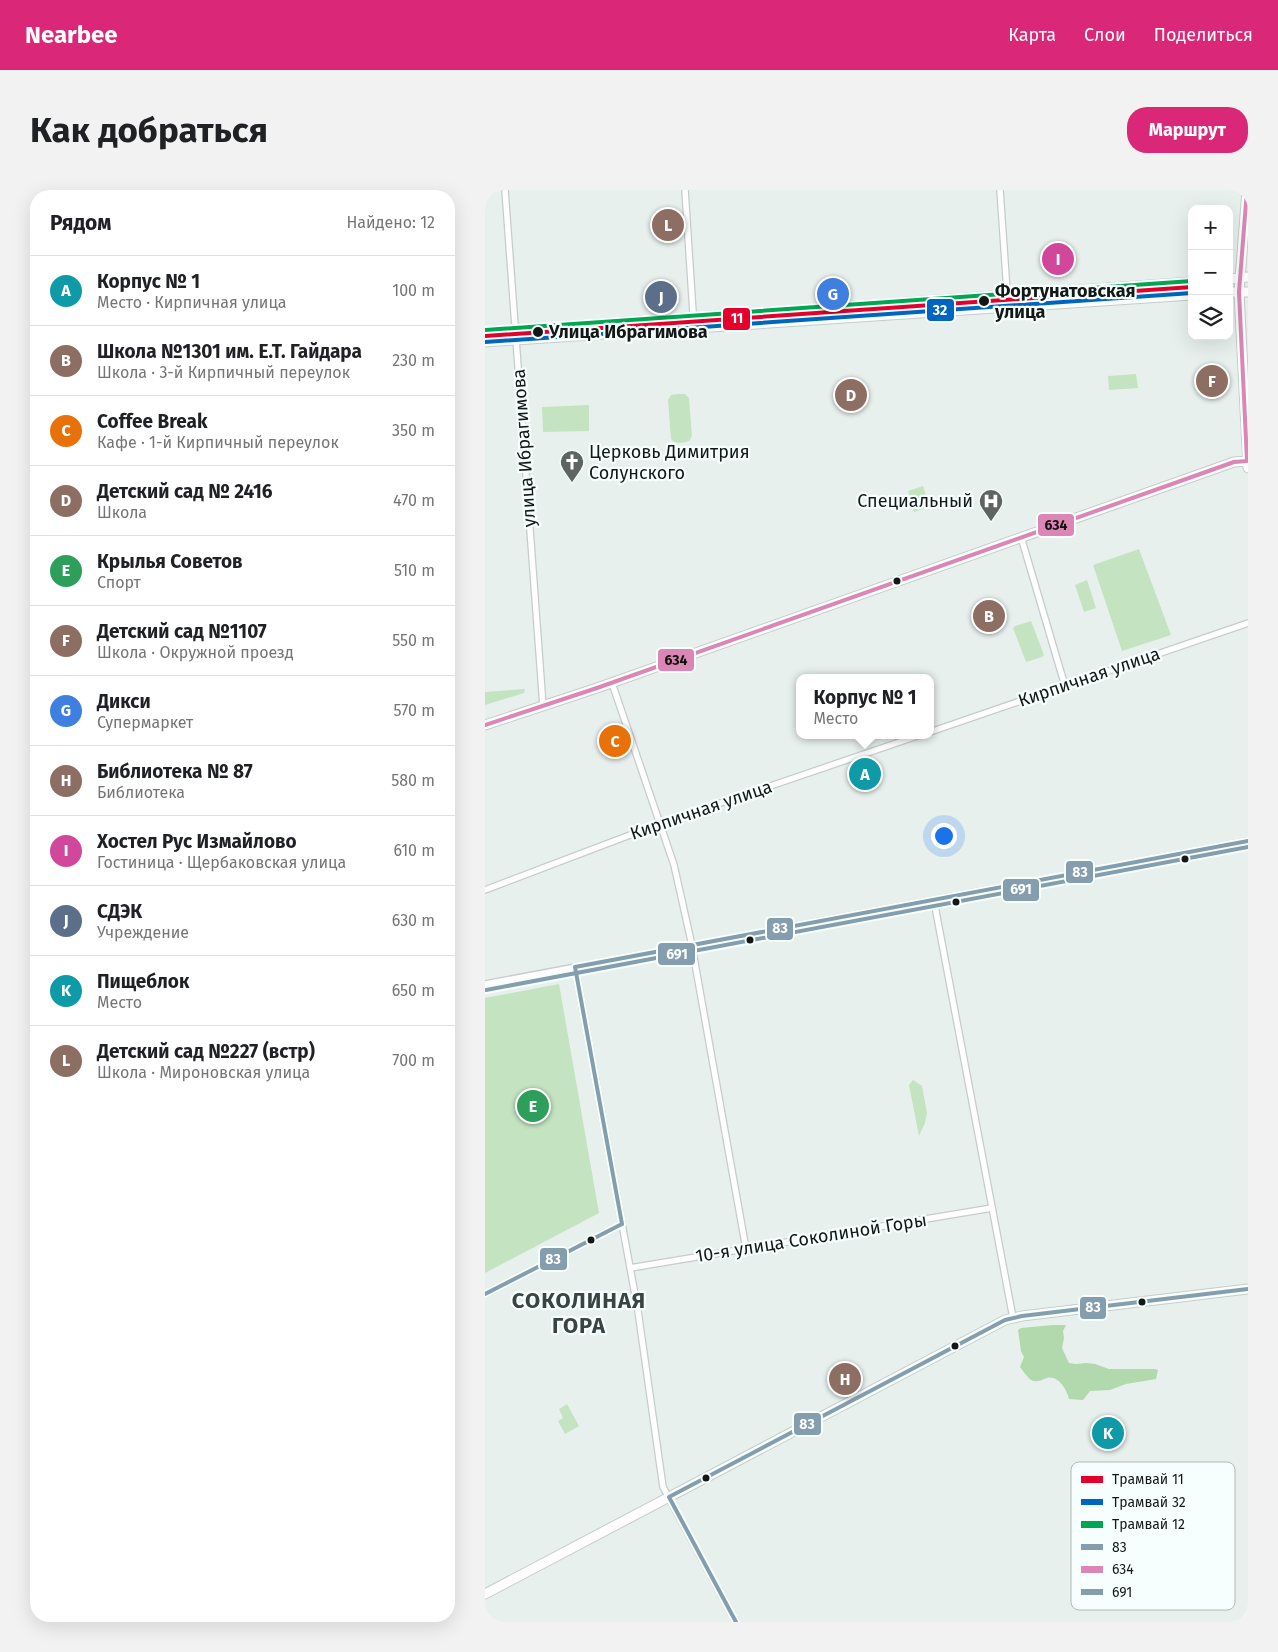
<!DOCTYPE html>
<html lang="ru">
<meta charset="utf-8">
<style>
body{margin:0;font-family:"Fira Sans",sans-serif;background:#f2f2f2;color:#202124}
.controls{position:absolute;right:15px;top:15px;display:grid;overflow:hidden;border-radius:10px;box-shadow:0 5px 20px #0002}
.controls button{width:45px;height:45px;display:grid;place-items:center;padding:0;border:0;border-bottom:1px solid #e0e0e0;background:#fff;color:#202124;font:25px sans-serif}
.you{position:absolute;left:458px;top:645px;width:18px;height:18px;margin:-12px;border:4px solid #fff;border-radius:50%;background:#1a73e8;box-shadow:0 0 0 8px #1a73e833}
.badge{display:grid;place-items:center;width:32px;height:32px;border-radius:50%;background:#db2777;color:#fff;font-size:16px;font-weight:700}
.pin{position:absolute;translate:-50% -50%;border:2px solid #fff;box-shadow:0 1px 5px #0006}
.popup{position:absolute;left:311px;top:484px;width:138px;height:65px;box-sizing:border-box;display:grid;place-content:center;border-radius:10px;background:#fff;filter:drop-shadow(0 1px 4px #0005);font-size:16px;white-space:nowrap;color:#757577}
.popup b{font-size:19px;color:#202124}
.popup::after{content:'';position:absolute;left:50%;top:100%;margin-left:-10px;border:10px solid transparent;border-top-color:#fff}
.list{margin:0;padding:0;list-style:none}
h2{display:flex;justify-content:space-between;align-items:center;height:65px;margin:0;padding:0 20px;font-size:21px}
h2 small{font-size:16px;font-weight:400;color:#757577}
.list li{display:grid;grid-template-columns:32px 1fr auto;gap:15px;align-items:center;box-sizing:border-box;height:70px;padding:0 20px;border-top:1px solid #e0e0e0}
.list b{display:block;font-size:19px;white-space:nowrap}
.list p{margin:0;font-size:16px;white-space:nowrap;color:#757577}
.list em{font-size:16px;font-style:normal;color:#757577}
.icon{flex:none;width:28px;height:28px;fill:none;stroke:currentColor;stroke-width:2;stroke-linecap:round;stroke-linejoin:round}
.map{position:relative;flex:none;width:763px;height:1432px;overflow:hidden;border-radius:20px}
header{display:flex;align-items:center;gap:30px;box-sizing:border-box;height:70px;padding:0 25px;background:#db2777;color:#fff}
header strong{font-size:24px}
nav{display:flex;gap:28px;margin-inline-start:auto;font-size:18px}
.intro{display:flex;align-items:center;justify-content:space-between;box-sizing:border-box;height:120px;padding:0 30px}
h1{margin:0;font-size:35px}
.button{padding:12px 22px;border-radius:20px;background:#db2777;color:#fff;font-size:18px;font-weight:700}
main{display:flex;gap:30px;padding:0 30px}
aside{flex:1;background:#fff;border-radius:20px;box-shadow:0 5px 20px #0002}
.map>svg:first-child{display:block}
.green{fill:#c4e3c1}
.forest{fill:#b1d9ad}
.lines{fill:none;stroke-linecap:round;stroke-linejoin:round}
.street-casing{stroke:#c6cccb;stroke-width:8}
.secondary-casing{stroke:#c6cccb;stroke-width:11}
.street{stroke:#fcfdfc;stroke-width:5.5}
.secondary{stroke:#fcfdfc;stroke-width:9}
.bus-1-casing{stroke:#f6fffd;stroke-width:8}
.bus-2-casing{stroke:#f6fffd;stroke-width:8}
.bus-3-casing{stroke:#f6fffd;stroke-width:8}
.bus-1{stroke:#859eae;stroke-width:4}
.bus-2{stroke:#dc86b6;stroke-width:4}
.bus-3{stroke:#859eae;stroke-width:4}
.tram-1-casing{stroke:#f6fffd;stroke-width:8}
.tram-2-casing{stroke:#f6fffd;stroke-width:8}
.tram-3-casing{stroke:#f6fffd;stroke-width:8}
.tram-1{stroke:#e4002b;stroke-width:4}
.tram-2{stroke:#0065bd;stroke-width:4}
.tram-3{stroke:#00a651;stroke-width:4}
.stop-dot{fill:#131817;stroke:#f6fffd;stroke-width:2}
.labels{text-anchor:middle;stroke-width:4.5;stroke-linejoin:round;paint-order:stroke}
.stop-label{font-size:18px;font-weight:bold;fill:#131817;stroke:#f6fffd;text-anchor:start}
.street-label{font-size:18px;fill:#131817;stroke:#f6fffd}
.poi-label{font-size:18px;fill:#131817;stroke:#f6fffd;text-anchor:start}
.district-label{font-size:22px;font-weight:bold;letter-spacing:1px;fill:#394542;stroke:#f6fffd}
.key{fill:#f6fffd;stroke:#b2bab8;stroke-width:1}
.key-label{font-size:14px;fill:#131817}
.line-badge{stroke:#f6fffd;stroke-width:2}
.badge-label{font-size:14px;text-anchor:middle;font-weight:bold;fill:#fff}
.pale-badge-label{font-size:14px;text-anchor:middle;font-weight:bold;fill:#111}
</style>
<header>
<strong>Nearbee</strong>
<nav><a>Карта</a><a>Слои</a><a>Поделиться</a></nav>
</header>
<div class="intro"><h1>Как добраться</h1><a class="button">Маршрут</a></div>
<main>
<aside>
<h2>Рядом<small>Найдено: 12</small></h2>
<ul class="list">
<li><span class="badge" style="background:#0f9aa8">A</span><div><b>Корпус № 1</b><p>Место · Кирпичная улица</p></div><em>100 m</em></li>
<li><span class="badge" style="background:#8d6e63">B</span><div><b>Школа №1301 им. Е.Т. Гайдара</b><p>Школа · 3-й Кирпичный переулок</p></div><em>230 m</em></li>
<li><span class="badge" style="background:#e8710a">C</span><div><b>Coffee Break</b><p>Кафе · 1-й Кирпичный переулок</p></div><em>350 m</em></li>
<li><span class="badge" style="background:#8d6e63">D</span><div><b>Детский сад № 2416</b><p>Школа</p></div><em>470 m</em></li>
<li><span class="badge" style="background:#2e9e5b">E</span><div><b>Крылья Советов</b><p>Спорт</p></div><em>510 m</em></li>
<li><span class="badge" style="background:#8d6e63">F</span><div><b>Детский сад №1107</b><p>Школа · Окружной проезд</p></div><em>550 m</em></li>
<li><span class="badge" style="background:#3f7fe0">G</span><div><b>Дикси</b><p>Супермаркет</p></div><em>570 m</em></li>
<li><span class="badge" style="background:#8d6e63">H</span><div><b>Библиотека № 87</b><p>Библиотека</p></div><em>580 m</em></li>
<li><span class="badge" style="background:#d1479c">I</span><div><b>Хостел Рус Измайлово</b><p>Гостиница · Щербаковская улица</p></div><em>610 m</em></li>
<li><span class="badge" style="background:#5c6f8a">J</span><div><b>СДЭК</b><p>Учреждение</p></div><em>630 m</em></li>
<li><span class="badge" style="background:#0f9aa8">K</span><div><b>Пищеблок</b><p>Место</p></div><em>650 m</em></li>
<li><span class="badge" style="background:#8d6e63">L</span><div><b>Детский сад №227 (встр)</b><p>Школа · Мироновская улица</p></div><em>700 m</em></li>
</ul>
</aside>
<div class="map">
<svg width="763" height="1432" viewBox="0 0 763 1432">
<rect width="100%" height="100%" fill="#e8f0ee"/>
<path class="green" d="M651,184L653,198L624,200L623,186Z
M193,204H200L204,208L207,246L204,251C197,253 191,255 186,249L183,210L186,205Z
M104,215V241L58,242L57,217Z
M438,296L445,317L429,322L423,301Z
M654,359L686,445L637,461L608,375Z
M602,390L611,418L599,422L590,395Z
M546,431L559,465L557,467L541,472L528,438L530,436Z
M40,499L39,503L0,515V502Z
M74,794L114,1023L0,1083V808Z
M428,890L437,896L442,923L440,933L434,946L424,895Z
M82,1214L94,1236L80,1244L73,1231L78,1228L74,1219Z"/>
<path class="forest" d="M568,1135H581L578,1141L579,1148L577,1158L584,1173L591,1174L601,1173L610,1174L624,1179H670L673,1180L671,1189L641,1194L625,1200L605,1201L598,1210L584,1209C582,1200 573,1185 562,1188C556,1190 552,1193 546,1190C542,1187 538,1181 535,1177L539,1167L536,1161L533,1140L536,1138Z"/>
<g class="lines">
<g class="street-casing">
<path id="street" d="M20,0L58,516
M200,0L209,138
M515,0L523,116
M536,347L580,496
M127,493L189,675L206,751L261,1059
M445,542L763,433
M0,700L174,634L435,545
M449,711L528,1128
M90,777L153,1121L178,1297L251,1432
M0,794L763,651
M145,1078L507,1018
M0,1104L137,1034"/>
</g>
<g class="secondary-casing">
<path id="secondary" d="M762,0L754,102L763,278
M744,89L763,87
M744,102H763
M0,142L707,92
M0,152L707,105
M0,535L112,498L749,272L762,271
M0,1404L520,1130L537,1126L763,1099"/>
</g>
<use href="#street" class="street"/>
<use href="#secondary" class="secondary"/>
<g class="bus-1-casing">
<path id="bus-1" d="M90,777L763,651
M90,777L137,1034
M0,1104L137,1034
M184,1307L520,1130L537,1126L763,1099
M184,1307L251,1432"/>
</g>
<g class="bus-2-casing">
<path id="bus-2" d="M762,0L754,102L762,271
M0,535L112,498L749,272L762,271"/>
</g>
<g class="bus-3-casing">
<path id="bus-3" d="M1,800L763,657"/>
</g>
<use href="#bus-1" class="bus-1"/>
<use href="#bus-2" class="bus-2"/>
<use href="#bus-3" class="bus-3"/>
<g class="tram-1-casing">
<path id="tram-1" d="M0,146L707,97"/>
</g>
<g class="tram-2-casing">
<path id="tram-2" d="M0,152L707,103"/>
</g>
<g class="tram-3-casing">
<path id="tram-3" d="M0,140L707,91"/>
</g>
<use href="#tram-1" class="tram-1"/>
<use href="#tram-2" class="tram-2"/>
<use href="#tram-3" class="tram-3"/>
</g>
<defs>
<g id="church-pin" transform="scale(1.25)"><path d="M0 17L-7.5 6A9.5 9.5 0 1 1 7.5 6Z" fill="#5e6462" stroke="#f6fffd"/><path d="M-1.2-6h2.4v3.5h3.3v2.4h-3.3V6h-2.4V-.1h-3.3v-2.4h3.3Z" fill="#fff"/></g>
<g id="hospital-pin" transform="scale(1.25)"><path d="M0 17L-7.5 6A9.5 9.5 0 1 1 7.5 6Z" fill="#5e6462" stroke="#f6fffd"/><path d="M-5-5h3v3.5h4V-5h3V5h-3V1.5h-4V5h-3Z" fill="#fff"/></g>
</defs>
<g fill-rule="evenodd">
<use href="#church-pin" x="87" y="272"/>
<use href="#hospital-pin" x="506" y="311"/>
</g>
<g class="stop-dot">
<circle cx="499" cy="111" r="6"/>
<circle cx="53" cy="142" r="6"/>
<circle cx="412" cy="391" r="4.5"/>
<circle cx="700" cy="669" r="4.5"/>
<circle cx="471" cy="712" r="4.5"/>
<circle cx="265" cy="750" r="4.5"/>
<circle cx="106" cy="1050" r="4.5"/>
<circle cx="657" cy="1112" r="4.5"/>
<circle cx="470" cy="1156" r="4.5"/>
<circle cx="221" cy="1288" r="4.5"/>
</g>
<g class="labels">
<g class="stop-label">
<text x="510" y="107">Фортунатовская<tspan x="510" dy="21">улица</tspan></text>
<text x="64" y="148">Улица Ибрагимова</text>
</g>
<g class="street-label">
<text transform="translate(39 258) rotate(-94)" y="6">улица Ибрагимова</text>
<text transform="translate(604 487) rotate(-19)" y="6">Кирпичная улица</text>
<text transform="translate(216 620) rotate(-19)" y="6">Кирпичная улица</text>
<text transform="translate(326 1048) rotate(-9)" y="6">10-я улица Соколиной Горы</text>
</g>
<g class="poi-label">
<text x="104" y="268">Церковь Димитрия<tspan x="104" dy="21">Солунского</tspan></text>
<text x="488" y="317" text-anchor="end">Специальный</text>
</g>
<g class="district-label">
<text x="94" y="1118">СОКОЛИНАЯ<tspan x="94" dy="25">ГОРА</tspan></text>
</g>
</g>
<rect x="586" y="1272" width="164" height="148" rx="8" class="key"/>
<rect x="596" y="1286" width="22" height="7" fill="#e4002b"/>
<rect x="596" y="1309" width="22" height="6" fill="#0065bd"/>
<rect x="596" y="1331" width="22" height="7" fill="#00a651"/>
<rect x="596" y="1354" width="22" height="6" fill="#859eae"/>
<rect x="596" y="1376" width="22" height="7" fill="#dc86b6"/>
<rect x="596" y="1399" width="22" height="6" fill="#859eae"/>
<g class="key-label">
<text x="627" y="1294">Трамвай 11</text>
<text x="627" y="1317">Трамвай 32</text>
<text x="627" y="1339">Трамвай 12</text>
<text x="627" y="1362">83</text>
<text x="627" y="1384">634</text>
<text x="627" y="1407">691</text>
</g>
<g class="line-badge">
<rect x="441" y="108" width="29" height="24" rx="5" fill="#0065bd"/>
<rect x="237" y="117" width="29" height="24" rx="5" fill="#e4002b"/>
<rect x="552" y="323" width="38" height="24" rx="5" fill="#dc86b6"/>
<rect x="172" y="458" width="38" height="24" rx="5" fill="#dc86b6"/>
<rect x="580" y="670" width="29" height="24" rx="5" fill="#859eae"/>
<rect x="517" y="688" width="38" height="24" rx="5" fill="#859eae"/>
<rect x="281" y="727" width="28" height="24" rx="5" fill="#859eae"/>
<rect x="172" y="752" width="39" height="24" rx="5" fill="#859eae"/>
<rect x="54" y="1057" width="29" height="24" rx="5" fill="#859eae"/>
<rect x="594" y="1106" width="28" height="24" rx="5" fill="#859eae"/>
<rect x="308" y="1222" width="29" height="24" rx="5" fill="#859eae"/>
</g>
<g class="badge-label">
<text x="455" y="125">32</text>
<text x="252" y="133">11</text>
<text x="595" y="687">83</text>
<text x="536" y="704">691</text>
<text x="295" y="743">83</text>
<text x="192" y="769">691</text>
<text x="68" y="1074">83</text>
<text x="608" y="1122">83</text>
<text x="322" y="1239">83</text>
</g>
<g class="pale-badge-label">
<text x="571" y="340">634</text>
<text x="191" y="475">634</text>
</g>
</svg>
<div class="controls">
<button>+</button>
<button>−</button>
<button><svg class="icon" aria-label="layers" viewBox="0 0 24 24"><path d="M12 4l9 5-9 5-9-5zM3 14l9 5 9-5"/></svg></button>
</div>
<div class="you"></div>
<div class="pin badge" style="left:380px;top:584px;background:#0f9aa8">A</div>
<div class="popup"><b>Корпус № 1</b>Место</div>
<div class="pin badge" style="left:504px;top:426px;background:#8d6e63">B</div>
<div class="pin badge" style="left:130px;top:551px;background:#e8710a">C</div>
<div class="pin badge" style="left:366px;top:205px;background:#8d6e63">D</div>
<div class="pin badge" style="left:48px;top:916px;background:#2e9e5b">E</div>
<div class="pin badge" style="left:727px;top:191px;background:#8d6e63">F</div>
<div class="pin badge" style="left:348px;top:104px;background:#3f7fe0">G</div>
<div class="pin badge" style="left:360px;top:1189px;background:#8d6e63">H</div>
<div class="pin badge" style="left:573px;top:69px;background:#d1479c">I</div>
<div class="pin badge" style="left:176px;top:107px;background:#5c6f8a">J</div>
<div class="pin badge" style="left:623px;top:1243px;background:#0f9aa8">K</div>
<div class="pin badge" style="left:183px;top:35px;background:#8d6e63">L</div>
</div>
</main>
